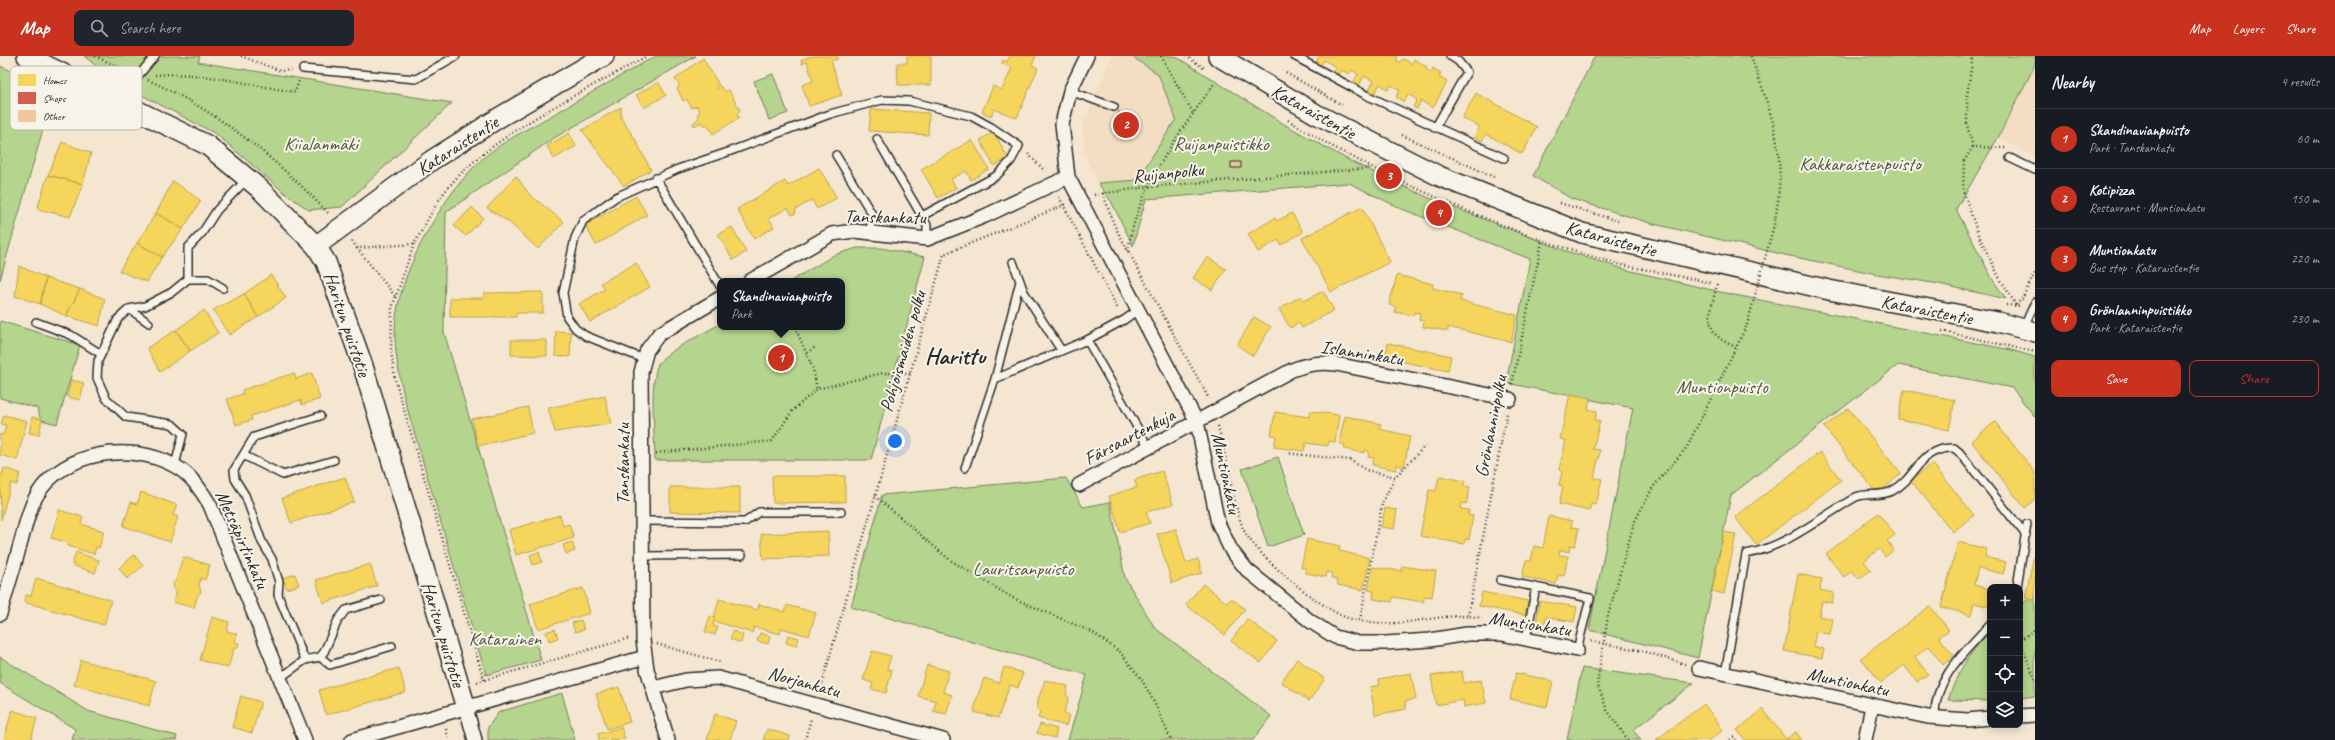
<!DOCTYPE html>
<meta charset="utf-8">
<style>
body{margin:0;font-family:Caveat,sans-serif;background:#20242c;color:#f1f3f6}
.controls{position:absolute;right:12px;bottom:12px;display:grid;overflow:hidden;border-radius:8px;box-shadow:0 2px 10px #0003}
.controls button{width:36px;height:36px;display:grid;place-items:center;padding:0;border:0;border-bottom:1px solid #363941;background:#171b24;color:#f1f3f6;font:20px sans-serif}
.you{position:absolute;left:895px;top:385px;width:14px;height:14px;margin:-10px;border:3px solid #fff;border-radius:50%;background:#1a73e8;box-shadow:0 0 0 6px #1a73e833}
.badge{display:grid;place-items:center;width:26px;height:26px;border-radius:50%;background:#c8321e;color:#fff;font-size:13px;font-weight:700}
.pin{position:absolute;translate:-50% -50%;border:2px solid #fff;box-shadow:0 1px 4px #0006}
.popup{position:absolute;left:717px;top:222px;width:128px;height:52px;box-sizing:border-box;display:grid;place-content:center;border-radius:8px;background:#171b24;filter:drop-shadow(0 1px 3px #0005);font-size:13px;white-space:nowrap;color:#9ea1a6}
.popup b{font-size:15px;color:#f1f3f6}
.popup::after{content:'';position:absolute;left:50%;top:100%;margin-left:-8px;border:8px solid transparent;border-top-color:#171b24}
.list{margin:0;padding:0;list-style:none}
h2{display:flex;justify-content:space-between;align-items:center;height:52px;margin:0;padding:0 16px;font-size:17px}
h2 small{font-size:13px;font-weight:400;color:#9ea1a6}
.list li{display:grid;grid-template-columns:26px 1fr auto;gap:12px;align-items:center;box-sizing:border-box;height:60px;padding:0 16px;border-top:1px solid #363941}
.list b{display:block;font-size:15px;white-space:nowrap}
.list p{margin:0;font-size:13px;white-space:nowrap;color:#9ea1a6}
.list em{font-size:13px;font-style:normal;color:#9ea1a6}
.actions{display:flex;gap:8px;padding:12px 16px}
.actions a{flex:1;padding:9px 0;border:1px solid #c8321e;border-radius:8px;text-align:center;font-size:14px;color:#c8321e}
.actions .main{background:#c8321e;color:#fff}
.icon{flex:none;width:22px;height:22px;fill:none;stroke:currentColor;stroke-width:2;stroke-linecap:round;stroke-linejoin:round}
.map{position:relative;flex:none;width:2035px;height:684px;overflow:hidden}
header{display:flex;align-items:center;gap:24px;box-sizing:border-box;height:56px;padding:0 20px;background:#c8321e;color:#fff}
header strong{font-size:19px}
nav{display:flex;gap:22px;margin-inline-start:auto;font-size:14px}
.search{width:280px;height:36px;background:#20242c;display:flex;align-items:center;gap:10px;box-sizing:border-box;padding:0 14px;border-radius:8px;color:#9ea1a6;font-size:15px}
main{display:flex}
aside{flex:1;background:#171b24}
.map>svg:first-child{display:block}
.built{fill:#f3ddc3}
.green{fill:#b5d48d;stroke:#70805c}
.homes{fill:#f6d55c;stroke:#b9a24d}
.shops{fill:#d6604d;stroke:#a35043}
.building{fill:#efc89f;stroke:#2b2b2b}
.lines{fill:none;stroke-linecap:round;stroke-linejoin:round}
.lane-casing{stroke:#2b2b2b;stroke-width:10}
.street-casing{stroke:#2b2b2b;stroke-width:16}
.secondary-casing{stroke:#2b2b2b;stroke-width:22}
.path{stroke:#2b2b2b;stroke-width:2.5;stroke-dasharray:1 3;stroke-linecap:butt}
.lane{stroke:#f7f3e8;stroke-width:7}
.street{stroke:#f7f3e8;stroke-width:13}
.secondary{stroke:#f7f3e8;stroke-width:19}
.path-bridge{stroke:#2b2b2b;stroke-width:2.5;stroke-dasharray:1 3;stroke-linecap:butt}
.labels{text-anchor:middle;stroke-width:4;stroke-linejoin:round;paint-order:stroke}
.street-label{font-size:19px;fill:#2b2b2b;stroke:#f7f3e8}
.park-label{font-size:19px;fill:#4e5544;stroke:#f7f3e8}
.district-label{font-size:23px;font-weight:bold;fill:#2b2b2b;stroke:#f7f3e8}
.key{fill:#f7f3e8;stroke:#bab7af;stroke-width:1}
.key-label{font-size:11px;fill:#2b2b2b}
</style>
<header>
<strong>Map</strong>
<div class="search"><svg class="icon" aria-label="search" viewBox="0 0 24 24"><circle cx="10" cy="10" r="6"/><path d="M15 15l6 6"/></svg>Search here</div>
<nav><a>Map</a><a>Layers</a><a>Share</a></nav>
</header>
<main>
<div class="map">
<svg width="2035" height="684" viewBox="0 0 2035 684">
<rect width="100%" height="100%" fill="#f5e6d2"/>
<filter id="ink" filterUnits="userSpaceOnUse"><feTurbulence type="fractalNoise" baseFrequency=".025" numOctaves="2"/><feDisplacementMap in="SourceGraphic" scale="8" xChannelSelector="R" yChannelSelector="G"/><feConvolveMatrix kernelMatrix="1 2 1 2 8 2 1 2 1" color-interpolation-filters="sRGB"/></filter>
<g filter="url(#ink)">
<path class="built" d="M1112,0H1131L1158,18L1176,63L1137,124L1098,127L1084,98L1083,69Z
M2035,9V101L1999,82Z"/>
<path class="green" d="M84,0H200L198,6L452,47L342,151L309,154L286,138L216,78L113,24Z
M656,0H696L554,82L446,156L444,276L541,604L486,619L405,345C400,322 394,297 395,273C396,243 408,214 421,187C439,154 459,122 488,98C509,82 533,70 556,57C589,38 622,19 656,0Z
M1131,0H1175L1284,68L1352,106L1427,141L1566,195L1627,214L1725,237L2011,294L2035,301V361L2012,332L1898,309L1731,439L1698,602L1589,574L1633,352L1506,327L1530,203L1402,153L1349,127L1146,143L1133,190L1111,145L1098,127L1137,124L1176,63L1158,18Z
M1595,0H2035V9L1998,82L1956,153L1993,224L2006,243L1939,228L1877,218L1785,199L1650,167L1572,143L1533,120Z
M0,10L37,26L48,56L0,224Z
M773,18L788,57L769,64L754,25Z
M857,192H882L925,201L871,404H655C655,380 649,329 658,308C663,297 708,275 720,268V271H842V225H791L834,199Z
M0,265L80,289L57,368L41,364L37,352L0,342Z
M1278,401L1304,479L1268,491L1242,413Z
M1066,422L1083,451L1110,446L1125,522L1155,572L1271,660L1253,684H1068L1087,619L851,551L882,439Z
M2035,538V640L2020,642V550Z
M1990,576V645L1948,644C1957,617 1969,596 1990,576Z
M0,601L88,655L177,680L176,684H72L75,673L0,627Z
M1582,612L1694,627L1633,674L1641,684H1567Z
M562,637L575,684H488V671L499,656Z"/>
<path class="homes" d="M811,0H837L838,3L831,5L842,39L809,50L802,29L813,25L807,6L802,8L801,4Z
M907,0H931V29H898L897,7H907Z
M1010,0H1036L1032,9L1038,12L1017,62L994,53L991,60L982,56L993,30L1002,34L1012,12L1002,8L1003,4L1007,6Z
M1319,0H1397V5L1399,6L1404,3L1412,8L1414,3L1427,11L1426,13L1431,16L1433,12L1441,17L1439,21L1447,26L1433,52L1421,45L1417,53L1413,51L1417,44L1408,38L1404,46L1396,41L1400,34L1391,29L1388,34L1380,28L1375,37L1369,34L1374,25L1364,20L1359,29L1354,25L1358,18L1352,14L1349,18L1341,14L1337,20L1332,17L1336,11L1324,4L1320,11L1315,8Z
M703,2L719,29L715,31L717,33L720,30L725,36L728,33L740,54L737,58L739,62L713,78L707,68L704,70L701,66L694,70L693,67L699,62L697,58L700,56L697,50L692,52L686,43L683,45L677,32L680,30L675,23Z
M658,26L666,39L644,52L636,39Z
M1476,37L1537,71L1522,98L1486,78L1482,85L1474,81L1480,71L1462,62Z
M621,51V62L635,83L651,114L624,130L582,74Z
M871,53L929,57L928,79L869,75Z
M994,76L1008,102L994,110L980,84Z
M569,77L576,90L554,103L547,90Z
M972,84L989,113L971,124L966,115L951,123L956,132L938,142L921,113Z
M62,86L91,97L83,128L48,119Z
M819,112L837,142L817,153L812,144L795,154L796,157L792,159L788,152L769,162L774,171L754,183L737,153L785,125L788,130Z
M48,119L83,128L70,161L37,153Z
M516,120L529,138L564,166L538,193L510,167L487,152Z
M173,125L201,145L183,173L156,157Z
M636,140L647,159L596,189L585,169Z
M472,151L483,162L466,180L454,170Z
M1362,151L1390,206L1331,236L1302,182Z
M156,157L183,173L162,201L137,187Z
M1292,157L1303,176L1281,189L1278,184L1258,196L1248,178L1275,162L1277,165Z
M732,171L746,196L733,204L718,178Z
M137,187L162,201L147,226L119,215Z
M1207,201L1226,213L1212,234L1193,222Z
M636,207L650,231L590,266L579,248L605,233L601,227Z
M19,210L46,222L40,248L15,240Z
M271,219L286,242L258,261L244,238Z
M1397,219L1433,228L1432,232L1462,239L1460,245L1517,259L1511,286L1448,271V275L1423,271L1424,265L1419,264L1420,257L1414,256L1413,260L1395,256L1396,251L1389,249Z
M46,222L80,233L66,260L40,248Z
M80,233L105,243L99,270L66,260Z
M1323,235L1334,254L1302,272L1299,267L1290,272L1279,253L1301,240L1304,245Z
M543,236V257H516V261H450V242H484V237Z
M244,238L258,261L229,279L213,254Z
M204,254L218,277L190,295L176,274Z
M1254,261L1271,271L1253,300L1237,289Z
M176,274L190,295L160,316L147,292Z
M556,275L571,276L570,301L555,300Z
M511,284H547V300L511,299Z
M1388,287L1451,300L1448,315L1385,302Z
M294,317L296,323L312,317L320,343L302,349L301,344L251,360L252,364L236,369L227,343L243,338L242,334Z
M71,324L84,327L80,344L67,341Z
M1904,334L1955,344L1949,374L1898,363Z
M1570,338L1590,342L1588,353L1597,355L1595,364L1600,365L1593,393L1600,394L1594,422L1602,423L1596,449L1591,448L1589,455L1559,448L1563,430L1559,429L1562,416L1559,414L1566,384L1560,383Z
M605,340L611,368L555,376L548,352Z
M528,351L533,377L478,390L472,363Z
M1848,352L1901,418L1877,438L1824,371Z
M1310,355L1339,359L1335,386L1329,385L1328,390L1306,387L1304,395L1274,391L1276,380L1271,379L1275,356L1309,361Z
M4,359L27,365L17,404L0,399V378L3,379L6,369L1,368Z
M1345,360L1381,368L1379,373L1410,380L1404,411L1397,409L1396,414L1372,409L1374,402L1368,401L1369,395L1365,394L1364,397L1344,393L1345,389L1339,387Z
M32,361L42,363L39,379L29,377Z
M1995,366L2035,416V443L2025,452L1971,385Z
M1820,396L1841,424L1756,489L1735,461Z
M1932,407L1974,459L1953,476L1911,425Z
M4,412L20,417L17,429L11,427L1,464L0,419H2Z
M1162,415L1173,448L1146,456L1150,467L1120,476L1109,440L1137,431L1134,424Z
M772,420H845V446L773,447Z
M1439,420L1465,425L1464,430L1470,431L1466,448L1462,447L1461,453L1469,454L1468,459L1473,460L1469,484L1465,483L1464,488L1420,480L1429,434L1436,435Z
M345,421L354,446L291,467L282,442Z
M670,431H740V457L670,456Z
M141,436L177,449L173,459L178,461L170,486L123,470L131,446L137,448Z
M1385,452L1397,454L1394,473L1381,471Z
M59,454L83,461L81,468L104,475L99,492L96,491L94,498L68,490L69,487L51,482Z
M1878,457L1895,479L1887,485L1894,494L1885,501L1879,493L1864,505L1871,514L1859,523L1852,515L1844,521L1826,498Z
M560,459L563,470L569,468L574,482L516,499L509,474Z
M1549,460L1572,465L1571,471L1579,472L1575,490L1570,489L1569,496L1560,494L1559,499L1568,500L1564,520L1558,519L1556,528L1522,521L1526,504L1531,505L1534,490L1543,492Z
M1176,473L1186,507L1198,503L1202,517L1172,527L1157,478Z
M828,475L829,500L763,503L761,478Z
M1724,476L1736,478L1724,538L1712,535Z
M1307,483L1340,490L1339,495L1370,502L1363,534L1338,529L1337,523L1331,522L1332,517L1327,516L1326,521L1306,517V512H1301Z
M572,486L575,495L566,498L563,489Z
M1958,486L1987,493L1985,501L2006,506L2003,518L1978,512L1974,529L1990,533V551L1974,547L1971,559L1941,551Z
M2035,494V544L2025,542Z
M76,496L99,504L95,517L72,509Z
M539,496L542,506L533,509L530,499Z
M134,499L143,510L127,523L119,512Z
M183,501L210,509L205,524L201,522L199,529L201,536L198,539L194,552L173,546L177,535H174L173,528L176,524Z
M370,508L377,530L323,547L316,524Z
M1402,510L1436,515L1432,541L1425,540L1423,546L1393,541L1392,546L1373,543L1374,535L1368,534L1372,511L1402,515Z
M295,518L299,529L287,533L283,522Z
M1798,518L1822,523L1820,534L1834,537L1832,547L1822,545L1819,560L1833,563L1830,578L1816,576L1813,591L1824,593L1822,602L1784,595Z
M36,522L111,544L104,569L24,546L26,539L31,540Z
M1203,528L1227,547L1231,542L1245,553L1225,579L1186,549Z
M583,532L590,557L538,573L530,548Z
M1482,536L1528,545L1525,559L1479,550Z
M719,543L758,554L759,548L785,556L787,549L816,557L809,580L781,572L780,578L754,571L752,577L714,565L713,570L718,571L715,579L705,576L710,560L714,562Z
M1540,545L1577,551L1574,566L1546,561L1545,568L1536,566Z
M1930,550L1949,574L1939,581L1954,600L1943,609L1929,590L1915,601L1928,618L1917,626L1904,609L1881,627L1861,602Z
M212,561L229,566L227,575L237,578L235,586L239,587L237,593L234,592L228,612L200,604Z
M1247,563L1277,585L1261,607L1231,585Z
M581,564L584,574L575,576L572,567Z
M555,573L558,582L549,585L546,576Z
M733,575L743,579L741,587L730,583Z
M760,577L770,580L768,588L757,585Z
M788,579L799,582L796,590L786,587Z
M872,595L891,600L887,613L892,614L886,637L871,633L873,627L863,624Z
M1297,603L1325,623L1309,645L1281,626Z
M81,604L156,625L149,650L74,629Z
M927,609L949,615L943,636L952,639L946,658L933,655L936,645L918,640Z
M1004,611L1023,617L1018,632L1010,629L998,662L974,656L976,645L984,622L999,627Z
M399,612L406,636L326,659L319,634Z
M1462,615L1464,627L1481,624L1486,647L1464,651L1463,644L1436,649L1431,620Z
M1411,617L1416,643L1405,645L1406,653L1375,659L1370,631L1380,629L1379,623Z
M1516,617L1553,625L1547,651L1510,643Z
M1045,624L1068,630L1066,639L1069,641L1064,657L1069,660L1066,670L1038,662L1040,656L1037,652L1038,644Z
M619,631L630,666L607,673L596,638Z
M241,640L261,646L252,677L232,671Z
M1704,648L1723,674L1710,684H1656Z
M1763,653L1786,683L1796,676L1802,684H1745L1737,674Z
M12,654L37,662L31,684H4Z
M715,658L736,665L730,684H707Z
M1040,668L1057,673L1055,682L1037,677Z
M621,671L625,683L599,684L598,678Z
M767,673L790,680L789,684H763Z"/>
<path class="shops" d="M1119,56L1139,65L1132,81L1112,73Z"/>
<path class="building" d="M1231,106H1241V112H1231Z"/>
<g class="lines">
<g class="lane-casing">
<path id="lane" d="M1294,0L1368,40L1504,102
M303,13L416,23L456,0
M1070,35L1114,51
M125,48L138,20L155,0
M1435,72L1467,16L1458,5L1450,0
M877,83L927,169V183
M836,99L872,158L870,178
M2010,102L2035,114
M656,122L720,230
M1013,206L1024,236L1061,294
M188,223H208L223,232
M129,253L149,267
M1138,254L1124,264L1087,284L1149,392
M36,266L71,279L101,298
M2024,271L2035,246
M644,303L586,280L576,273L567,261L563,237L575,182L583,165L616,141L678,113L728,96L830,58L882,44L909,45L971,60L991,71L1019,90L1011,105L996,120L922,160
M995,323L1087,284
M243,399L283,419L334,404
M175,409L183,378L172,368L126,361L106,342L97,322L98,305L118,263L129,253L145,250L172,236L188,223V192L202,177L217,154L247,123
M965,412L995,323L1020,225
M642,465L745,466L759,456H841
M642,500L742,499
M1500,524L1590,542L1577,594
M2017,531L2027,468
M1526,583L1536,531
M320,601L330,609L392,590
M305,604L320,601L324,596L338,564L346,554L381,544
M1725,618L1746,498C1788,490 1819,462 1856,441C1866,436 1881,441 1892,435C1918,422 1918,391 1954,392L1959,396L2026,479
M280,622L305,604L278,539L279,526L272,503L262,486L245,439L235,423L234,414L254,381L320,360
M1935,662C1933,623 1966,595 1990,568"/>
</g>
<g class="street-casing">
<path id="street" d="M1087,0L1070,35L1062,68L1068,121L1197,366L1218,467L1231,494L1247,514L1310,565L1335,581L1359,587H1386L1430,584L1467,578H1502L1577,594
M750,225L832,178L854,175L927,183L985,160L1068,121
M1079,429L1292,314C1308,308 1319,306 1336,308L1510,343
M0,558C7,533 15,508 22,482C26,468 29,452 37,439C63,395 130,386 173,409C190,417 201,434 210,449L305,684
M1699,612L1928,661L1967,664L1990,662
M653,632L686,624L718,622L943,684
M466,652L475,684
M2020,660L2035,659
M352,684L645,601
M668,684L647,613L643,584L641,316L647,294L659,278L720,242
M1865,684L1872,650"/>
</g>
<g class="secondary-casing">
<path id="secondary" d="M27,0L207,89L260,133L316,190L326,206L363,310L466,652
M1218,0L1316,58L1439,120L1582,177L1829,234L1998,266L2035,276
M316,190L432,104L500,61L604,0"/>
</g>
<path class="path" d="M95,0L127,15
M241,0L281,15L292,14
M1161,0L1193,57
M1186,0L1204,12
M1751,0C1774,65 1788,99 1774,169
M1286,17L1342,49
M155,19C202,15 249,29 295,36L299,24
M148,24C218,55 277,103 329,158
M1288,64C1346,101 1407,129 1470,156C1505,170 1539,185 1576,195
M1402,79L1494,121
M1973,91L1967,69V40L1973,0
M2005,92L1973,91L1964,105L1963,134L1978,178L1999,221L2016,249
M1028,98L1045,115
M1103,137L1114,169L1209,343
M1094,139L1147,131L1372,112
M1059,141L1118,253
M1560,147L1618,165
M352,185L357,192L414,188C424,172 432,154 443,138C485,81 585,35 647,0
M414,188L392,252L391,295L395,323L484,624
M357,192L395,240
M1128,195C1137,132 1178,79 1214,28
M1580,197L1622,209L1712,227
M1717,228C1710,259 1700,277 1736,291
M2006,249L2021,250
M2016,249L2022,243L2035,217
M795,271L813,313L817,333
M1942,275L2035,296
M807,297L815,291
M1512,328L1542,186
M1218,370C1227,403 1231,437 1242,470C1251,496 1318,550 1345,561C1356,565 1369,566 1380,567C1414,569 1448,555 1482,562
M656,397L772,385L793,354L817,333L883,317H911
M1286,397L1350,404L1366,414L1395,421L1425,390
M875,440L950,504L1013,542L1092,576L1120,596L1142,624L1155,648L1171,684
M1468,559L1507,357
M1360,564L1382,448L1395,421
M2020,584L2035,573
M1591,585L1643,595L1685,608
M2020,585L2035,623
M657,588L720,606
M477,626L630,582
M820,635L944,198L1067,148
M446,673L449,684
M805,684L811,663
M1628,684L1607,654L1597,627L1608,560L1634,467L1653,431L1687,391L1747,269
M1730,684L1734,681L1736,684"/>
<use href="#lane" class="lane"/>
<use href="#street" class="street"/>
<use href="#secondary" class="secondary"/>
<path class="path-bridge" d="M1747,269L1774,169"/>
</g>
</g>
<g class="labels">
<g class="street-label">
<text transform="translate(1314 55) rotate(29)" y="7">Kataraistentie</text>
<text transform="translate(457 89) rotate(-33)" y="7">Kataraistentie</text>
<text transform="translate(1168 116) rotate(-6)" y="7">Ruijanpolku</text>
<text transform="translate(885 160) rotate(1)" y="7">Tanskankatu</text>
<text transform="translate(1611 182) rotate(15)" y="7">Kataraistentie</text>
<text transform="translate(1927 253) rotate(11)" y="7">Kataraistentie</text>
<text transform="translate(348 268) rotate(71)" y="7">Haritun puistotie</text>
<text transform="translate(902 295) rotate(-74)" y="7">Pohjoismaiden polku</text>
<text transform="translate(1362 296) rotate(9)" y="7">Islanninkatu</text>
<text transform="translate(1490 370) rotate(-79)" y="7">Grönlanninpolku</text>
<text transform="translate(1129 380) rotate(-28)" y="7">Färsaartenkuja</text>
<text transform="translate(622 408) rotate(-90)" y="7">Tanskankatu</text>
<text transform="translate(1227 417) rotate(78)" y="7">Muntionkatu</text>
<text transform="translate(243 483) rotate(66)" y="7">Metsäpirtinkatu</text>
<text transform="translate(1530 567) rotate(9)" y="7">Muntionkatu</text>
<text transform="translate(444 578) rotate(73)" y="7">Haritun puistotie</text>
<text transform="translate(804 625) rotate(15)" y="7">Norjankatu</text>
<text transform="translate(1848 625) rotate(12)" y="7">Muntionkatu</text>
</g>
<g class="park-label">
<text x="321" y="94">Kiialanmäki</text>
<text x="1221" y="94">Ruijanpuistikko</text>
<text x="1860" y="114">Kakkaraistenpuisto</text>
<text x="1722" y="337">Muntionpuisto</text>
<text x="1023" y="519">Lauritsanpuisto</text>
<text x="505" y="589">Katarainen</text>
</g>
<g class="district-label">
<text x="955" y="308">Harittu</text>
</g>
</g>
<rect x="10" y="10" width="132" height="64" rx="6" class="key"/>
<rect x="18" y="18" width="18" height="12" fill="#f6d55c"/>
<rect x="18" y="36" width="18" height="12" fill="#d6604d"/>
<rect x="18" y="54" width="18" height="12" fill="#efc89f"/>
<g class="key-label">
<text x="43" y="28">Homes</text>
<text x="43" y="46">Shops</text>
<text x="43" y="64">Other</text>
</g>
</svg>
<div class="controls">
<button>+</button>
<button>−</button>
<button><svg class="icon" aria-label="locate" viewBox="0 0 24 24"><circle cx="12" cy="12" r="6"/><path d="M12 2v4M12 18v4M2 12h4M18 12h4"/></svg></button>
<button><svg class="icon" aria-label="layers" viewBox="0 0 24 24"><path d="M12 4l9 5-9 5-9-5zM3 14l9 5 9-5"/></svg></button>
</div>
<div class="you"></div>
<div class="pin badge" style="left:781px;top:302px">1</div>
<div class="popup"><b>Skandinavianpuisto</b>Park</div>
<div class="pin badge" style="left:1126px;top:69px">2</div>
<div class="pin badge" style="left:1389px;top:120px">3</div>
<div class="pin badge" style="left:1439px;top:157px">4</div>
</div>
<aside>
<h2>Nearby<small>4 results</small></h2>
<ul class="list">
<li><span class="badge">1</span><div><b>Skandinavianpuisto</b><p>Park · Tanskankatu</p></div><em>60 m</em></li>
<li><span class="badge">2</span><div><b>Kotipizza</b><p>Restaurant · Muntionkatu</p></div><em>150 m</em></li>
<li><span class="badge">3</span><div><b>Muntionkatu</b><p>Bus stop · Kataraistentie</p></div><em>220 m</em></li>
<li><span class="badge">4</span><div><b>Grönlanninpuistikko</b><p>Park · Kataraistentie</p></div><em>230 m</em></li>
</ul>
<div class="actions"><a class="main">Save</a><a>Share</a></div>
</aside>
</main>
